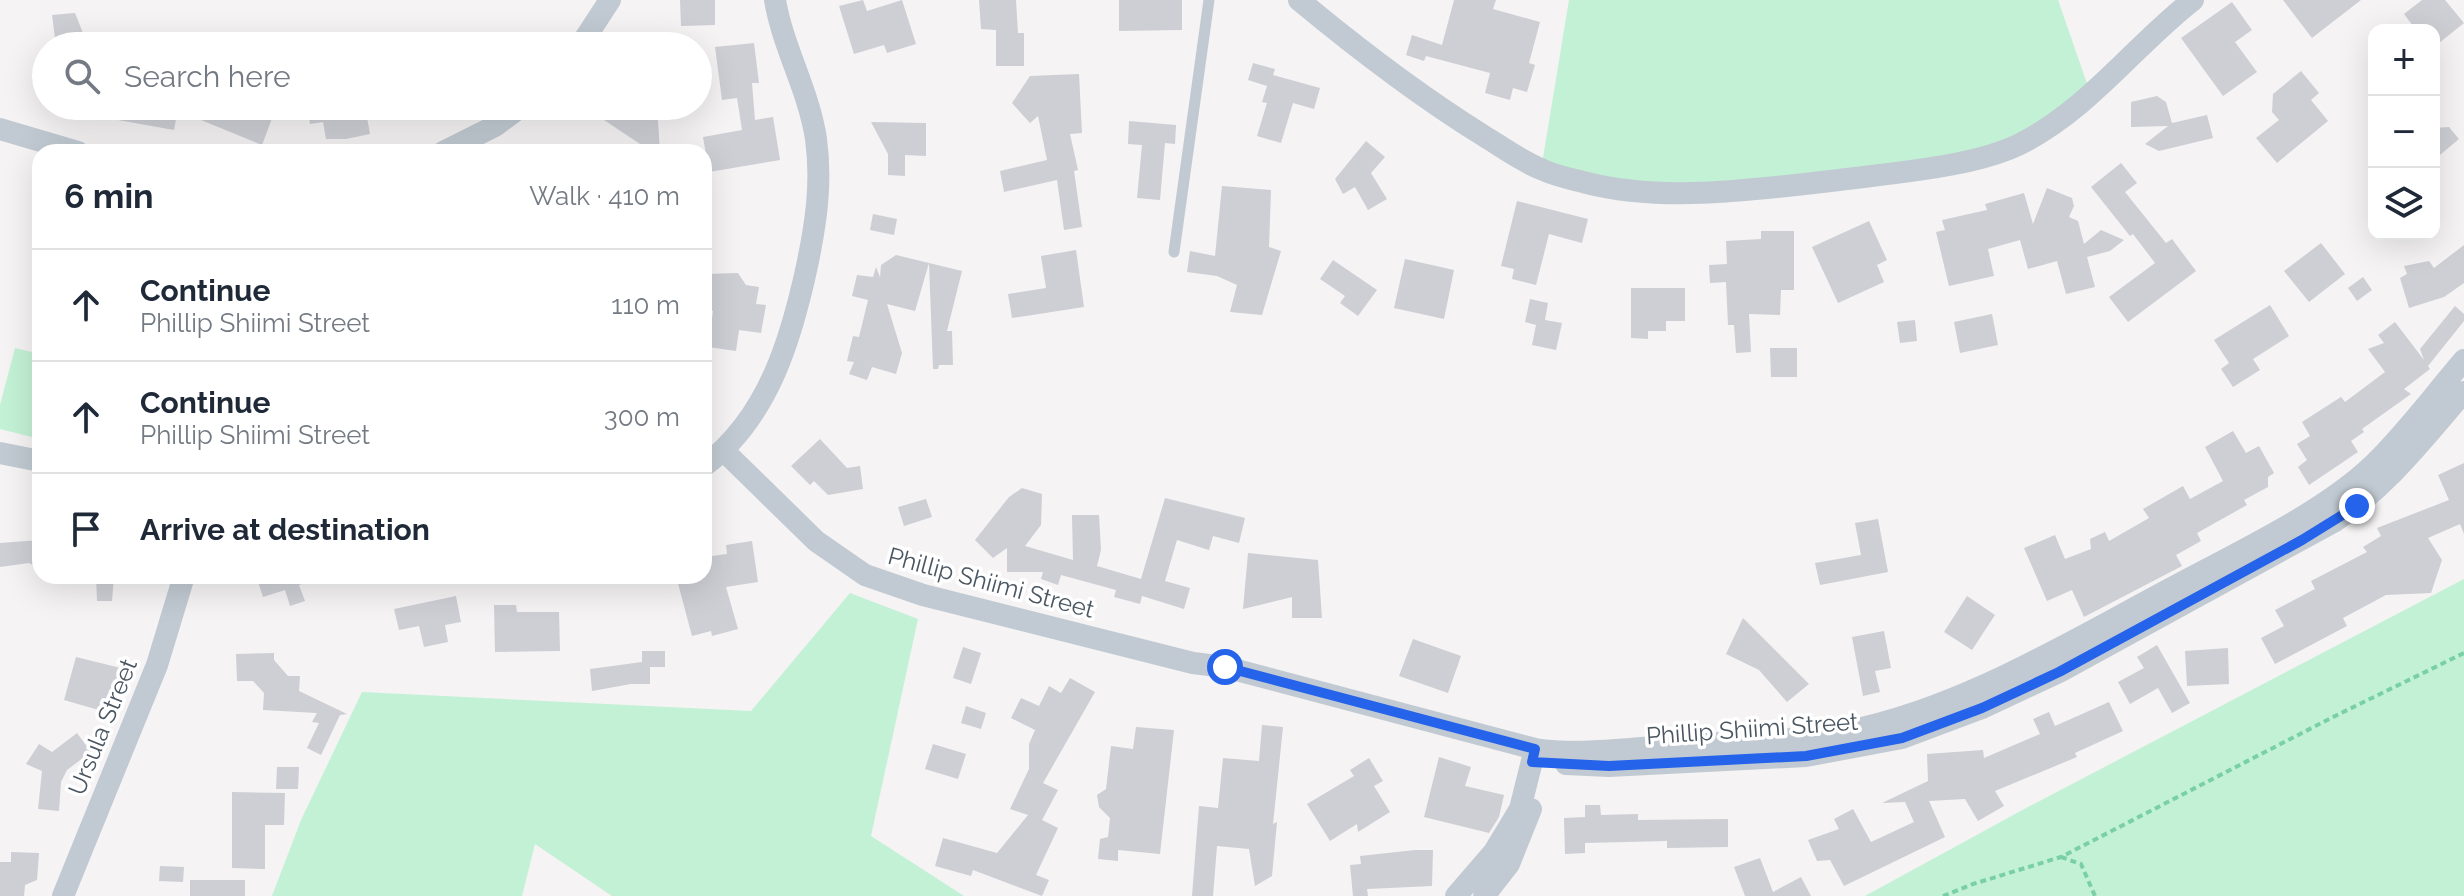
<!DOCTYPE html>
<meta charset="utf-8">
<style>
body{margin:0;font-family:Raleway,sans-serif;background:#f2f2f3;color:#1f2937}
.controls{position:absolute;right:24px;top:24px;display:grid;overflow:hidden;border-radius:16px;box-shadow:0 8px 32px #0002}
.controls button{width:72px;height:72px;display:grid;place-items:center;padding:0;border:0;border-bottom:2px solid #e0e1e3;background:#fff;color:#1f2937;font:40px sans-serif}
.stop{position:absolute;width:24px;height:24px;margin:-18px;border:6px solid #2563eb;border-radius:50%;background:#fff}
.stop.end{background:#2563eb;border-color:#fff;box-shadow:0 2px 8px #0008}
.list{margin:0;padding:0;list-style:none}
h2{display:flex;justify-content:space-between;align-items:center;height:104px;margin:0;padding:0 32px;font-size:34px}
h2 small{font-size:26px;font-weight:400;color:#747a83}
.list li{display:grid;grid-template-columns:52px 1fr auto;gap:24px;align-items:center;box-sizing:border-box;height:112px;padding:0 32px;border-top:2px solid #e0e1e3}
.list b{display:block;font-size:30px;white-space:nowrap}
.list p{margin:0;font-size:26px;white-space:nowrap;color:#747a83}
.list em{font-size:26px;font-style:normal;color:#747a83}
.icon{flex:none;width:44px;height:44px;fill:none;stroke:currentColor;stroke-width:2;stroke-linecap:round;stroke-linejoin:round}
.map{position:relative;flex:none;width:2464px;height:896px;overflow:hidden}
.search{position:absolute;background:#fff;box-shadow:0 8px 32px #0002;left:32px;top:32px;width:680px;height:88px;display:flex;align-items:center;gap:20px;box-sizing:border-box;padding:0 28px;border-radius:44px;color:#747a83;font-size:30px}
.panel{position:absolute;background:#fff;box-shadow:0 8px 32px #0002;left:32px;top:144px;width:680px;height:440px;border-radius:24px}
.map>svg:first-child{display:block}
.green{fill:#c3f1d5}
.building{fill:#cdcfd5}
.lines{fill:none;stroke-linecap:round;stroke-linejoin:round}
.path{stroke:#7ad0a6;stroke-width:4;stroke-dasharray:6 4;stroke-linecap:butt}
.service{stroke:#c1cad2;stroke-width:11}
.minor{stroke:#c1cad2;stroke-width:22}
.route{stroke:#2563eb;stroke-width:10}
.labels{text-anchor:middle;stroke-width:7;stroke-linejoin:round;paint-order:stroke}
.street-label{font-size:24px;fill:#4a5661;stroke:#fff}
</style>
<div class="map">
<svg width="2464" height="896" viewBox="0 0 2464 896">
<rect width="100%" height="100%" fill="#f5f3f3"/>
<path class="green" d="M1569,0H2058L2091,95L2020,144L1714,192L1541,170Z
M15,348L40,354V439L0,429V405Z
M2464,579V896H1865L2028,807Z
M850,593L918,619L871,836L964,896H612L535,844L522,896H272L301,820L362,692L751,711Z"/>
<path class="building" d="M680,0H715V25L681,26Z
M863,0L867,11L902,0L916,44L887,53L884,45L854,54L839,6Z
M979,0H1016L1018,33H1024V66H996V30L981,29Z
M1119,0H1182V30L1119,31Z
M1454,0H1496L1493,9L1540,22L1529,63L1535,65L1527,92L1513,88L1510,100L1485,93L1490,73L1426,56L1424,61L1406,55L1412,35L1442,45Z
M2283,0H2361L2312,38Z
M2422,0H2445L2464,23L2434,47V30H2416L2404,14Z
M2232,2L2252,30L2235,42L2257,72L2223,96L2181,38Z
M75,13L83,33L100,46H56L52,15Z
M754,43L759,83H752L755,120L773,117L780,160L709,172L703,137L742,130L737,98L722,100L715,47Z
M1253,63L1275,69L1273,75L1320,88L1314,109L1293,103L1281,143L1257,136L1267,103L1262,102L1267,86L1248,80Z
M2301,71L2319,93L2311,100L2328,121L2277,163L2256,138L2279,120L2272,112L2273,94Z
M1079,74L1082,133L1070,134L1078,170L1074,171L1082,227L1064,230L1057,180L1004,192L1000,171L1047,160L1038,116L1030,123L1012,103L1030,76Z
M2157,96L2166,102L2172,123L2207,115L2213,138L2159,151L2145,144L2168,126L2131,127V102Z
M91,106H165L178,109L174,130L90,115Z
M206,106H256L274,113L262,145L201,120Z
M307,106H365L370,134L346,139H326L323,122L310,124Z
M610,106H657L660,152H652L601,118Z
M1129,121L1176,125L1175,144L1165,143L1160,200L1137,198L1142,145L1128,144Z
M871,122L926,123V156L905,155V176L888,175V154Z
M2449,127L2459,139L2434,160V128Z
M1366,141L1385,157L1371,173L1387,199L1368,210L1355,187L1343,194L1335,179Z
M2121,163L2137,183L2125,192L2166,243L2172,239L2196,271L2128,322L2109,297L2155,263L2133,234L2130,236L2091,187Z
M1222,186L1271,190L1269,247L1281,251L1262,315L1230,312L1237,285L1217,276L1187,272L1190,251L1215,256Z
M2047,188L2072,198L2074,206L2069,217L2078,221L2084,244L2101,230L2124,240L2110,251L2087,257L2095,287L2066,294L2057,261L2028,269L2020,240L1988,249L1994,276L1949,286L1936,232L1945,230L1942,220L1987,210L1985,204L2024,193L2033,224Z
M1517,201L1588,219L1582,243L1549,234L1536,285L1512,279L1514,269L1501,266Z
M873,214L897,219L894,235L870,230Z
M1869,221L1887,260L1877,265L1884,282L1838,303L1812,247Z
M1761,231H1794V290H1781L1780,315L1749,314L1751,352L1736,353L1734,325H1728L1726,282L1710,283L1709,265L1727,264L1726,241L1761,239Z
M2321,243L2345,274L2309,302L2284,271Z
M2464,245V283L2444,297L2409,308L2400,278L2407,274L2404,266L2429,261L2434,268Z
M1076,250L1084,307L1012,318L1008,294L1046,288L1041,256Z
M896,255L929,263L915,311L887,304L902,353L896,374L872,367L867,380L849,374L854,362L847,361L853,336L859,337L868,300L852,296L857,275L873,277L876,267L880,277L881,265Z
M1405,259L1454,270L1444,319L1394,308Z
M1333,260L1377,290L1358,316L1340,303L1345,296L1320,279Z
M929,263L962,271L947,331H952L953,365H939L938,369H933Z
M738,273L746,285L759,287L756,304L766,305L761,333L739,330L736,351L708,347L713,311L704,306L705,274Z
M2363,277L2372,290L2357,301L2348,288Z
M1631,288H1685V321H1666V331H1648V339L1631,338Z
M1530,299L1548,303L1545,320L1562,323L1556,350L1532,345L1536,325L1525,322Z
M2270,305L2289,336L2253,359L2260,370L2233,387L2221,369L2229,363L2214,340Z
M2455,306L2464,314V321L2428,366L2430,369L2404,389L2411,394L2362,429L2364,432L2351,441L2358,452L2309,485L2298,467L2307,460L2297,444L2310,436L2302,422L2341,397L2345,402L2385,372L2368,349L2384,343L2378,335L2395,322L2424,360L2420,349Z
M1992,314L1998,345L1960,353L1954,322Z
M1915,320L1917,341L1900,343L1897,322Z
M1770,348H1797V377H1771Z
M2233,431L2246,453L2259,446L2274,473L2268,477V487L2244,500L2247,505L2197,533L2201,541L2176,555L2182,566L2084,617L2072,590L2047,601L2024,548L2055,535L2065,559L2091,549L2090,539L2105,532L2109,541L2149,518L2143,509L2183,486L2190,499L2223,481L2205,447Z
M820,439L847,468L860,466L863,489L828,495L814,481L810,485L791,466Z
M2464,463V534L2460,524L2428,538L2442,560L2431,593L2386,595L2343,618L2347,626L2275,664L2261,638L2284,626L2275,610L2315,589L2311,581L2367,552L2363,547L2381,536L2377,528L2449,500L2438,475Z
M1022,488L1042,494L1041,525L1025,546L1073,560L1072,515H1099L1101,550L1097,566L1141,579L1165,498L1245,518L1239,543L1213,536L1209,550L1177,540L1165,581L1190,588L1184,609L1142,596L1140,604L1114,597L1116,590L1061,575L1058,585L1041,579L1043,572H1007V548L993,558L975,540L1009,497Z
M926,499L932,517L904,526L898,507Z
M1878,519L1888,572L1820,585L1815,563L1861,555L1855,523Z
M40,540V569L29,563L0,567V543Z
M752,541L758,582L726,587L738,629L712,636L711,631L692,636L676,576H704V557L727,554L726,545Z
M1248,553L1318,560L1322,618H1292V597L1243,609Z
M96,576H114L112,601H97Z
M256,576H318V579L299,585L305,601L290,606L285,590L263,597Z
M456,596L461,622L445,625L448,642L424,647L419,626L399,630L394,609Z
M1967,596L1995,615L1972,650L1944,632Z
M494,605H516L517,612H559L560,651L495,652Z
M1743,618L1809,684L1787,702L1759,670L1726,654Z
M1884,631L1891,668L1875,671L1880,692L1863,696L1852,637Z
M1413,639L1461,656L1448,693L1399,676Z
M2157,645L2190,703L2172,713L2158,688L2130,704L2118,682L2144,668L2137,657Z
M963,647L981,653L971,684L953,678Z
M2228,648L2229,684L2187,686L2185,651Z
M642,651H665V667H650V684H631L592,691L590,669L642,662Z
M274,653V660L288,676H300L299,691L347,714L340,715L321,755L307,748L319,723L312,722L317,713L263,710L264,693L253,681H237L236,654Z
M76,657L129,670L116,715L64,700Z
M1070,678L1095,692L1043,783L1058,790L1042,820L1058,828L1036,875L1049,880L1042,896L973,870L971,876L935,866L943,838L997,853L1028,815L1010,809L1029,769V744L1035,730L1011,718L1021,698L1039,706L1049,686L1061,693Z
M2109,702L2123,731L2075,753L2077,757L1995,791L2004,806L1978,821L1965,799L1929,801L1945,837L1844,886L1830,860L1817,861L1808,840L1839,829L1834,819L1853,809L1871,842L1914,822L1905,802L1882,803L1928,781L1927,754L1983,750L1984,758L2040,734L2033,719L2049,712L2055,726Z
M966,706L986,713L981,729L961,723Z
M1262,725L1283,727L1273,824L1277,822L1272,876L1255,886L1249,849L1217,846L1213,896H1192L1199,806L1218,808L1223,758L1259,761Z
M1136,727L1174,730L1160,854L1118,850V861L1098,859L1100,839L1108,837L1110,818L1099,807L1097,795L1106,789L1111,746L1133,749Z
M77,733L91,752L67,770L61,782L59,811L38,809L42,771L26,764L39,744L52,752Z
M933,744L966,754L958,779L925,769Z
M1439,757L1471,767L1465,786L1504,795L1499,817L1489,833L1424,817Z
M1369,758L1383,781L1374,786L1390,812L1358,832L1357,824L1330,841L1307,804L1354,776L1350,770Z
M277,767H299L298,789H276Z
M232,792L285,793L284,825H265V869L232,868Z
M1585,805H1600L1601,815L1638,814V820L1728,819V847L1667,848V841L1585,843V853L1565,854L1564,818L1585,817Z
M1415,850H1433L1432,886L1367,889L1368,896H1353L1350,865L1361,864L1360,856Z
M11,852L39,853L37,880L25,885L24,896H0V862H11Z
M1760,858L1773,892L1801,877L1811,896H1745L1734,867Z
M160,866L184,867L183,882L159,881Z
M190,880H245V896H190Z"/>
<g class="lines">
<path class="path" d="M2061,857L2081,864L2095,896
M1943,896L1973,884L2061,857L2333,717L2464,653"/>
<path class="service" d="M1174,252L1209,0"/>
<path class="minor" d="M1299,0C1358,49 1418,95 1484,136C1502,147 1521,161 1541,169C1555,176 1572,179 1587,183C1665,203 1760,189 1839,180C1891,173 1976,167 2022,143C2090,108 2134,46 2193,0
M580,46L610,0
M0,129L78,152
M443,152L495,126L522,106
M724,451L816,541L865,575L923,595L1193,663L1225,667L1535,749C1581,756 1632,748 1679,745C1735,742 1793,742 1848,731C1965,708 2078,637 2183,582C2243,550 2325,511 2373,465C2406,433 2434,395 2464,360
M0,453L40,461
M704,466C768,418 791,340 807,266C816,223 822,183 816,139C809,91 783,48 775,0
M1566,764L1609,766L1806,756L1902,738L1982,708L2059,672L2335,521C2387,487 2424,438 2464,392
M63,896L157,665L184,576
M1456,896L1494,852L1520,809L1535,749
M1484,896L1509,864L1531,809"/>
</g>
<g class="lines">
<path class="route" d="M1225,667L1535,749L1532,762L1609,766L1806,756L1902,738L1982,708L2059,672L2302,540L2357,506"/>
</g>
<g class="labels">
<g class="street-label">
<text transform="translate(991 583) rotate(15)" y="8">Phillip Shiimi Street</text>
<text transform="translate(103 727) rotate(-68)" y="8">Ursula Street</text>
<text transform="translate(1752 729) rotate(-4)" y="8">Phillip Shiimi Street</text>
</g>
</g>
</svg>
<div class="controls">
<button>+</button>
<button>−</button>
<button><svg class="icon" aria-label="layers" viewBox="0 0 24 24"><path d="M12 4l9 5-9 5-9-5zM3 14l9 5 9-5"/></svg></button>
</div>
<div class="stop" style="left:1225px;top:667px"></div>
<div class="stop end" style="left:2357px;top:506px"></div>
<div class="search"><svg class="icon" aria-label="search" viewBox="0 0 24 24"><circle cx="10" cy="10" r="6"/><path d="M15 15l6 6"/></svg>Search here</div>
<section class="panel">
<h2>6 min<small>Walk · 410 m</small></h2>
<ul class="list">
<li><svg class="icon" aria-label="ahead" viewBox="0 0 24 24"><path d="M12 20V5M6 11l6-6 6 6"/></svg><div><b>Continue</b><p>Phillip Shiimi Street</p></div><em>110 m</em></li>
<li><svg class="icon" aria-label="ahead" viewBox="0 0 24 24"><path d="M12 20V5M6 11l6-6 6 6"/></svg><div><b>Continue</b><p>Phillip Shiimi Street</p></div><em>300 m</em></li>
<li><svg class="icon" aria-label="arrive" viewBox="0 0 24 24"><path d="M6 21V4h12l-3 4 3 4H6"/></svg><div><b>Arrive at destination</b></div></li>
</ul>
</section>
</div>
